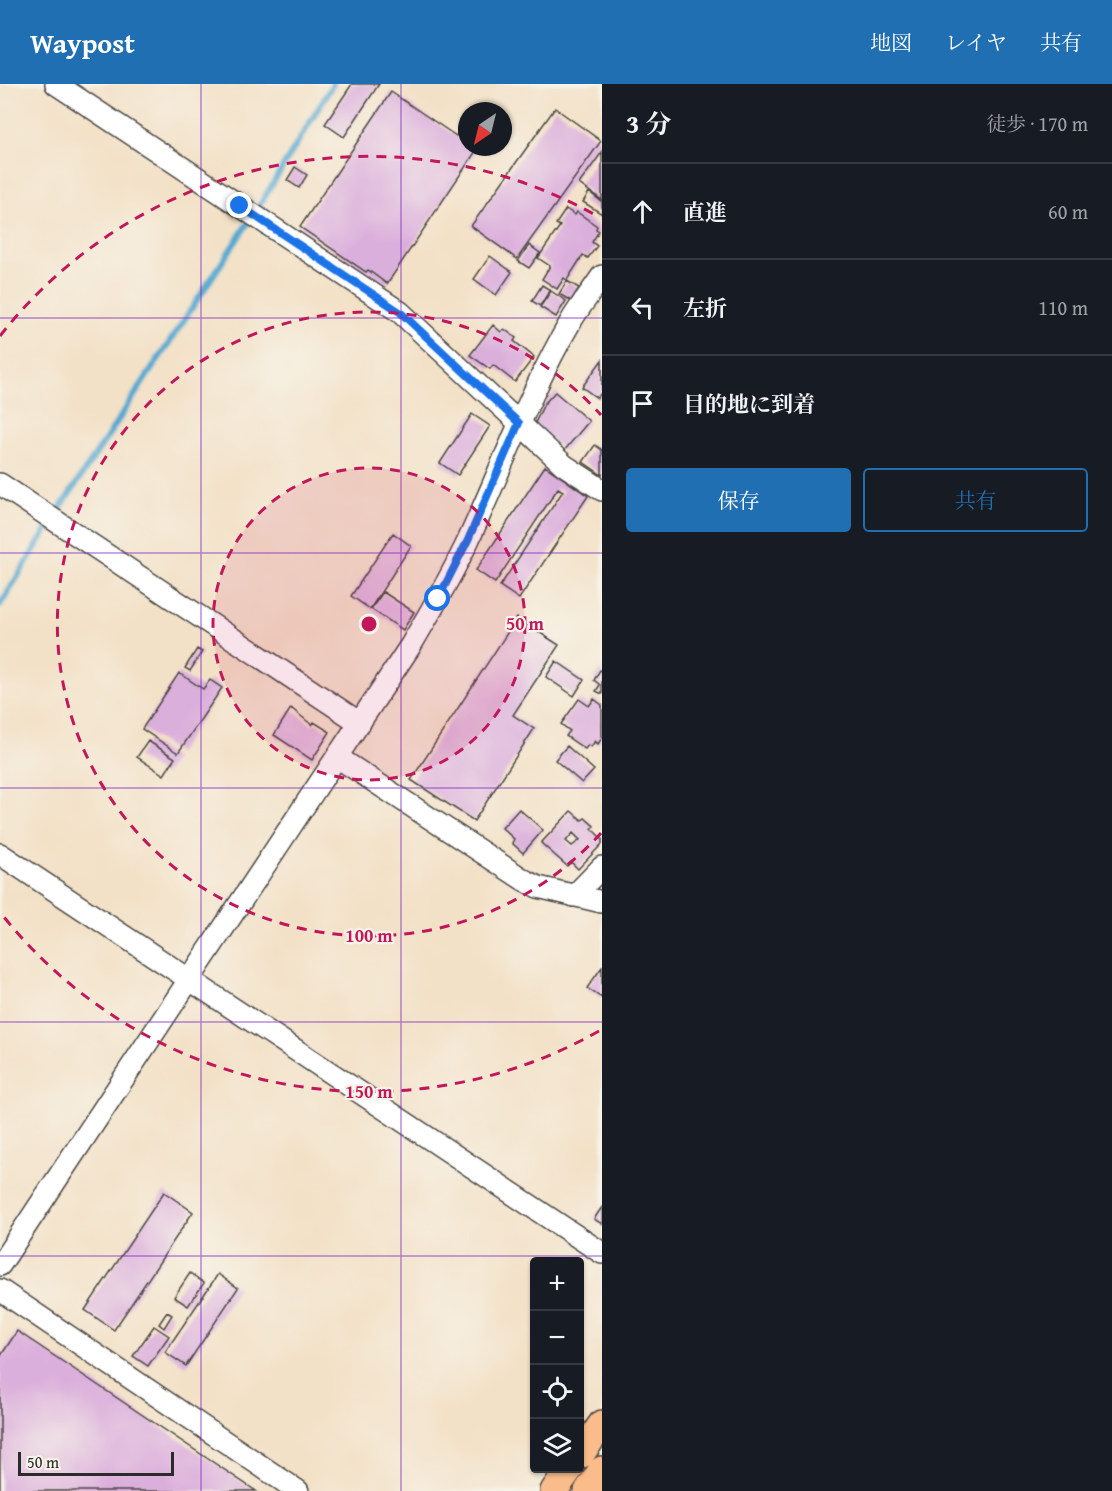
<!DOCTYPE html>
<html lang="ja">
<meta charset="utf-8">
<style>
body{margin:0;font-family:"Gentium Book Plus","Noto Serif JP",serif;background:#242831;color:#f1f3f6}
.controls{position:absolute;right:18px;bottom:18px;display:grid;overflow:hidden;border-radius:6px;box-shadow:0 2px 4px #0004}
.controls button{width:54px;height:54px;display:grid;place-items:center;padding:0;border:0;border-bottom:2px solid #363941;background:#171b24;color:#f1f3f6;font:30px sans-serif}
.compass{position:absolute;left:458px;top:18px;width:54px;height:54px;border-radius:50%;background:#171b24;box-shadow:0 2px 4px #0004;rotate:215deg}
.scale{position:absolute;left:18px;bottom:15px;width:156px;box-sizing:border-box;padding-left:6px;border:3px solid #2b2b2b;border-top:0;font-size:16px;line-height:21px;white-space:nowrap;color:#2b2b2b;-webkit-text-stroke:4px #f7f3e8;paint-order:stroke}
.stop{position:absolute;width:18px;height:18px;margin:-14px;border:4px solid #1a73e8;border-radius:50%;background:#fff}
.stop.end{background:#1a73e8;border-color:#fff;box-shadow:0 2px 6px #0008}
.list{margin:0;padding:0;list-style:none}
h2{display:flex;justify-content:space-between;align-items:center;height:78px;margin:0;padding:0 24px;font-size:26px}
h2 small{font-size:20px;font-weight:400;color:#9ea1a6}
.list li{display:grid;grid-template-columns:39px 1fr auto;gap:18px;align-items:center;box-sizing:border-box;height:96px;padding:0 24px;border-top:2px solid #363941}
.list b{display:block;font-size:22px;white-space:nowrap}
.list em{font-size:20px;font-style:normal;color:#9ea1a6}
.actions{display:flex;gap:12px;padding:18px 24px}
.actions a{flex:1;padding:14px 0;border:2px solid #1f6fb2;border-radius:6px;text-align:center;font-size:21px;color:#1f6fb2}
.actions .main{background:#1f6fb2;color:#fff}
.icon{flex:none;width:33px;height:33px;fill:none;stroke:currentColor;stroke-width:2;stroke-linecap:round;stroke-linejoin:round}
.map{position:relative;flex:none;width:602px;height:1407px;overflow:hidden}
header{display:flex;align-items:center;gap:36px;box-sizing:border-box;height:84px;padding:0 30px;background:#1f6fb2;color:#fff}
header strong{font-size:28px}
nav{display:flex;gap:33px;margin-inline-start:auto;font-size:21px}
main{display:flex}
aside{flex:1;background:#171b24}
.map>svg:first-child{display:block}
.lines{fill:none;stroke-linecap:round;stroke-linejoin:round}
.stream{stroke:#55a9d0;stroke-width:6}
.building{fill:#dbafdc;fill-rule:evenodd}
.minor-casing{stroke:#494642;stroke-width:24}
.major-casing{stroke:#494642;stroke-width:30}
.minor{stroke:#fff;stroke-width:21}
.major{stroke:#f9bc8a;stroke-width:27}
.route{stroke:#1a73e8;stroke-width:8}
.grid{fill:none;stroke:#7b2cbf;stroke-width:1.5;stroke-opacity:0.55}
.ring{fill:none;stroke:#c2185b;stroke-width:3;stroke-dasharray:10 8}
.centre{fill:#c2185b;stroke:#f7f3e8;stroke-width:3}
.ring-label{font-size:18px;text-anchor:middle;font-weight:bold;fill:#c2185b;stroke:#f7f3e8;stroke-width:4.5;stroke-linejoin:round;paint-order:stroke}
</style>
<header>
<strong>Waypost</strong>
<nav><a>地図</a><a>レイヤ</a><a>共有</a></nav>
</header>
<main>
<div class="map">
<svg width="602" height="1407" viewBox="0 0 602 1407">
<rect width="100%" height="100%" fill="#f7f3e8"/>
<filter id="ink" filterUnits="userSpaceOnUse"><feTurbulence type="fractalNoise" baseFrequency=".0167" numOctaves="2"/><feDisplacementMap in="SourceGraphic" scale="12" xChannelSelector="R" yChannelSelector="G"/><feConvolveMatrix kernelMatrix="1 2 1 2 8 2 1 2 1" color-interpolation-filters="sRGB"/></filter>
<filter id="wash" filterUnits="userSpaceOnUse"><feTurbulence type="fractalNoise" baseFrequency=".008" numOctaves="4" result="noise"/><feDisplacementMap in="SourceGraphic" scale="24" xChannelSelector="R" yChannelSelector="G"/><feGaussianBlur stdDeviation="1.35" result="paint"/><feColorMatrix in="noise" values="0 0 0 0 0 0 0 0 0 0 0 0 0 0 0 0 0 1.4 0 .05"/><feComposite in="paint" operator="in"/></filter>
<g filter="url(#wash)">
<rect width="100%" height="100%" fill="#f3e1c7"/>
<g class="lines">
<path class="stream" d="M0,521L61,423L261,119L333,0"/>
</g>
<g id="blocks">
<path class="building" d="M352,0H379L344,53L325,40Z
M391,8L456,52L457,50L467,56V63L478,64L387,200L368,186L366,188L300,143Z
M555,24L601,57L517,175L471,142Z
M602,68V116L579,100Z
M295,83L307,91L299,104L287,96Z
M589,108L602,118V130L583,118Z
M566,125L575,131L577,128L597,142L596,145L599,147L592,158L597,162L588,174L583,171L567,196L564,194L557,205L542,195L550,182L538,174L560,142L556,140Z
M529,161L540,169L529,184L518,177Z
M490,172L512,188L496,211L474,195Z
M567,197L579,204L571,217L559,210Z
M542,201L550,206L540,222L532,217Z
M551,207L566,217L556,233L540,223Z
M493,241L501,248L504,245L516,254L514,257L534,273L515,298L493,281L490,285L470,271Z
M602,276V308L597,314L582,303Z
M555,308L589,337L564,367L534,341L544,320Z
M472,330L490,342L458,391L440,379Z
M595,361L602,366V391L583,378Z
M545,382L588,412L519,515L500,502L563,407L558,404L495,499L476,486Z
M393,449L411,462L370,525L351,512Z
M383,508L414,528L403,546L371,525Z
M517,534L559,561L513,631L534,645L474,737L411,696Z
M197,565L202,568L190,587L185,584Z
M556,577L584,596L574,612L546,593Z
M600,586L602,587V610L596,607L600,601L594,596Z
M179,589L203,605L210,596L222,604L178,669L142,645Z
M579,615L589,622L594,615L602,621V654L598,660L595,657L591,663L588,661L585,665L566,652L570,647L561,640Z
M291,624L312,641L314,638L330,648L312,676L274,651Z
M148,657L175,674L164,691L137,673Z
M567,662L594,686L582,699L555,676Z
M519,725L543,746L523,769L512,759L514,755L502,744Z
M571,727L582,736L585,734L594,742L592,745L602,755V760L578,785L571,778L567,782L541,759ZM573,749L580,756L572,762L566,757Z
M602,883V914L587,904Z
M164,1108L193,1128L114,1246L85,1226Z
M602,1123V1140L594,1135Z
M190,1189L204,1199L188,1222L174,1213Z
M218,1190L238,1204L186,1282L165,1268Z
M167,1228L172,1231L164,1244L159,1240Z
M154,1242L169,1252L148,1282L133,1272Z
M17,1247L256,1407H0V1273Z"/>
</g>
</g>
<g filter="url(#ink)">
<use href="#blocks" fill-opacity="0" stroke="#494642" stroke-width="1.5"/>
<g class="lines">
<g class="minor-casing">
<path id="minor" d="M56,0L400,228L564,381L602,406
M0,400L360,639
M337,673L524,796L538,803L602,818
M0,770L602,1169
M574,812L602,783
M0,1181L411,561C431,527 451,493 468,457C502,383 530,307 571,237C580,222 592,207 602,192
M0,1206L298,1407"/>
</g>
<g class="major-casing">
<path id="major" d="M580,1371L602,1340
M554,1407L570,1384
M588,1407L602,1386"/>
</g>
<use href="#minor" class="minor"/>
<use href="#major" class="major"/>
</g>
</g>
<g class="lines" filter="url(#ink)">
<path class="route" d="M240,122L400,228L519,339L468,456L438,515"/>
</g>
<path class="grid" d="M201,0V1407M401,0V1407M0,234H602M0,469H602M0,704H602M0,938H602M0,1172H602"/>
<circle cx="369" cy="540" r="156" fill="#c2185b" fill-opacity=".12"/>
<g class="ring">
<circle cx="369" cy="540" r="156"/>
<path d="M601 749A312 312 0 1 1 601 331"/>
<path d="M599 947A468 468 0 0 1 0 828M0 252A468 468 0 0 1 599 133"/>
</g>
<circle cx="369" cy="540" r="9" class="centre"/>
<g class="ring-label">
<text x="525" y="546">50 m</text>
<text x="369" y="858">100 m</text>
<text x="369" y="1014">150 m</text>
</g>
</svg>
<div class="controls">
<button>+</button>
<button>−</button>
<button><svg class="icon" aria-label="locate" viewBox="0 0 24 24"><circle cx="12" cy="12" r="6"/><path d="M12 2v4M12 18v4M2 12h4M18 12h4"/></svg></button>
<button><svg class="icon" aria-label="layers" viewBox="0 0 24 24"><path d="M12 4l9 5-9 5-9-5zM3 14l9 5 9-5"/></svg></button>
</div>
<svg class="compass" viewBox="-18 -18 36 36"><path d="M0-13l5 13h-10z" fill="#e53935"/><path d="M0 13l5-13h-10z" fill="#9ea1a6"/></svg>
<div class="scale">50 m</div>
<div class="stop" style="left:438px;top:515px"></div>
<div class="stop end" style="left:240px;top:122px"></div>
</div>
<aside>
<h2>3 分<small>徒歩 · 170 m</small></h2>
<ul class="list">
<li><svg class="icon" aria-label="ahead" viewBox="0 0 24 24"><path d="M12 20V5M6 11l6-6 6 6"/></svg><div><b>直進</b></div><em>60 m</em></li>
<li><svg class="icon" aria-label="left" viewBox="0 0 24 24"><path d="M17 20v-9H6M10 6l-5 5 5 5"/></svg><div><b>左折</b></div><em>110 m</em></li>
<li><svg class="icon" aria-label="arrive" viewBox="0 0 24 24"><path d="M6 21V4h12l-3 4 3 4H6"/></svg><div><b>目的地に到着</b></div></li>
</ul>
<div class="actions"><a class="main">保存</a><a>共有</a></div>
</aside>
</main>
